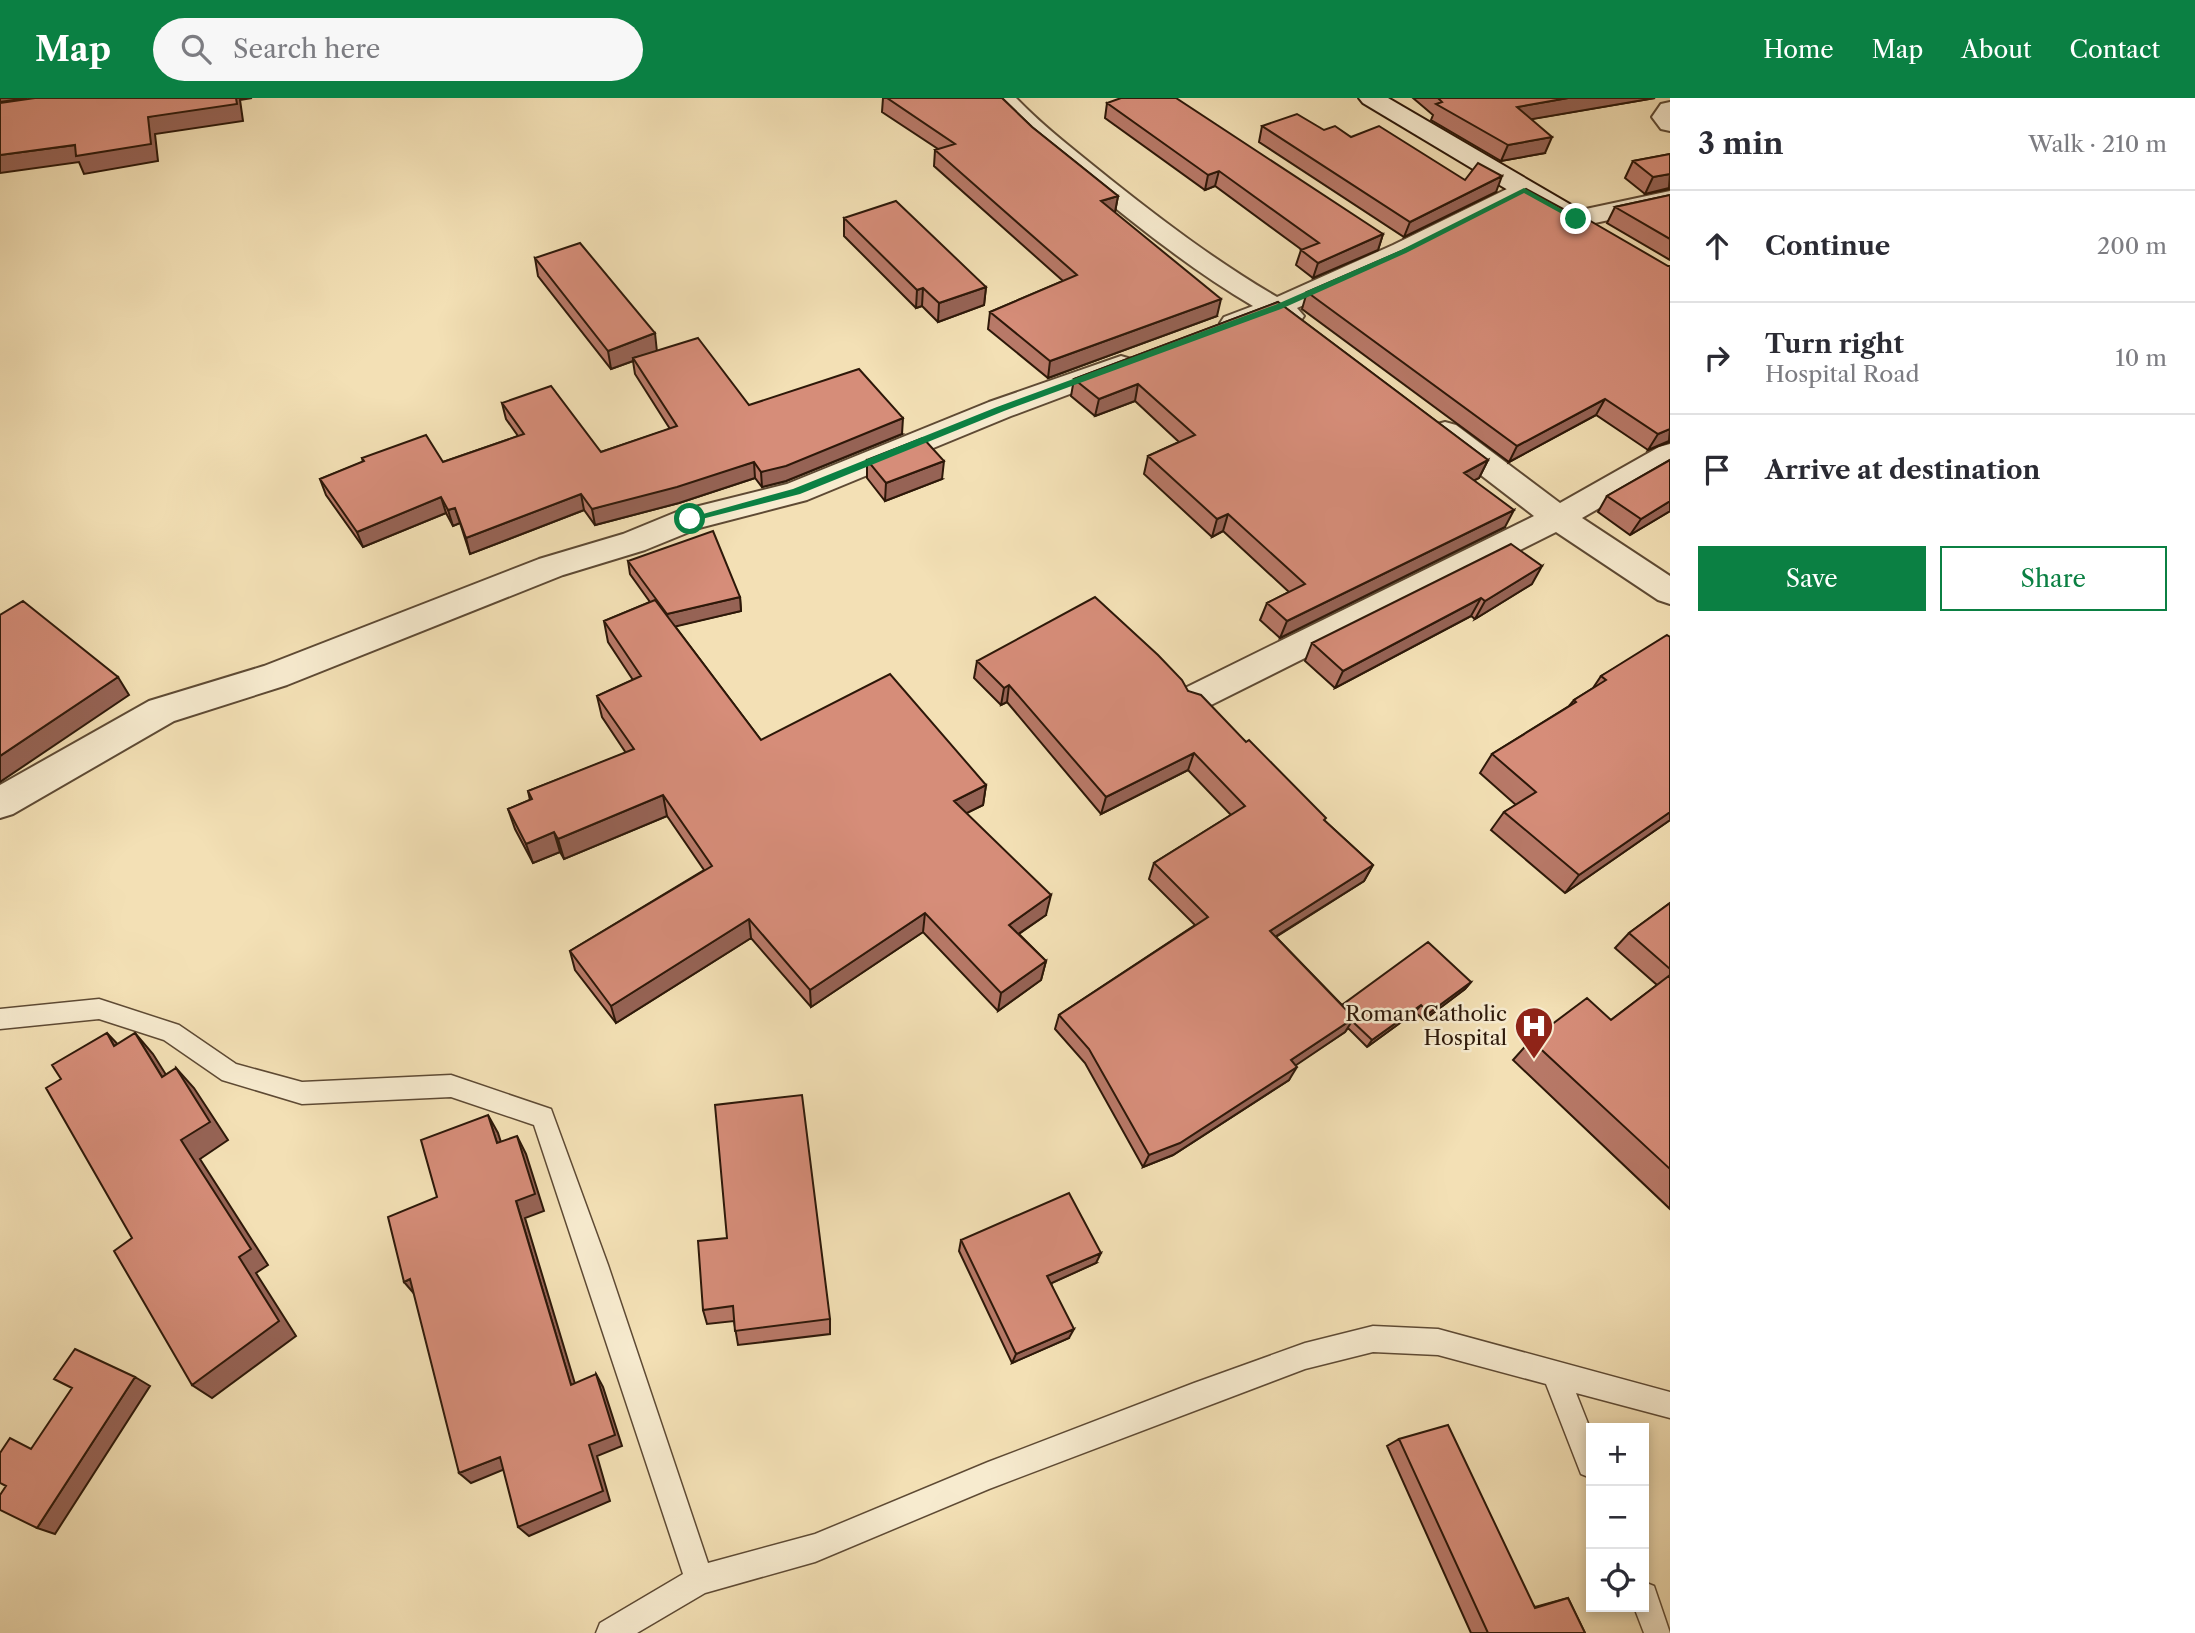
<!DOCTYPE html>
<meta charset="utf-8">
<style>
body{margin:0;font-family:"Libre Caslon Text",serif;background:#f7f7f7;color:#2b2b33}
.controls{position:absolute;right:21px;bottom:21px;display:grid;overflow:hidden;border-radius:0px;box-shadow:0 4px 10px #0003}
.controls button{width:63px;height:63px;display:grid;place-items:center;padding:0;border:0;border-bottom:2px solid #e1e1e2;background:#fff;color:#2b2b33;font:35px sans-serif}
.stop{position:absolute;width:21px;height:21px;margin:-16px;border:5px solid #0b8043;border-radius:50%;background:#fff}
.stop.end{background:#0b8043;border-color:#fff;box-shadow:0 2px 7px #0008}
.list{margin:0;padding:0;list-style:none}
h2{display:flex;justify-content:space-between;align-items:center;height:91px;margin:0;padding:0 28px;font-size:30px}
h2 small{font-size:23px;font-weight:400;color:#7c7c81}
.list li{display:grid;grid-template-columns:46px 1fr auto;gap:21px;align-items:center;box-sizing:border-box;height:112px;padding:0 28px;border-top:2px solid #e1e1e2}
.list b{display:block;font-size:26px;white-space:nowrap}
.list p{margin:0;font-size:23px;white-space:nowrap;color:#7c7c81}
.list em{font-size:23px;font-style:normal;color:#7c7c81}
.actions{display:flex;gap:14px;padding:21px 28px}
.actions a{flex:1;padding:16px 0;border:2px solid #0b8043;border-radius:0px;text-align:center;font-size:24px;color:#0b8043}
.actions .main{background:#0b8043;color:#fff}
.icon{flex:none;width:38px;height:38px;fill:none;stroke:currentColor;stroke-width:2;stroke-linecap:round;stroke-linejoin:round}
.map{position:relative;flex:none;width:1670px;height:1535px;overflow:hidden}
header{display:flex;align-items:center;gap:42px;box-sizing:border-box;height:98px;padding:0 35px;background:#0b8043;color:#fff}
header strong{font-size:33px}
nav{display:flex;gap:38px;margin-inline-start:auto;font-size:24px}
.search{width:490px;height:63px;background:#f7f7f7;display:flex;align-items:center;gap:18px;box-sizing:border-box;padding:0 24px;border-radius:38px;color:#7c7c81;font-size:26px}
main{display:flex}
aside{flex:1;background:#fff}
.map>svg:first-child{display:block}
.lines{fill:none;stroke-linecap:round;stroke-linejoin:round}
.lane-casing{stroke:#5e4a34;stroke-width:3}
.street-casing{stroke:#5e4a34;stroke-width:4}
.secondary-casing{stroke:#2d1809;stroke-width:4}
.lane{fill:#f7ebcf;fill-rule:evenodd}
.street{fill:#f7ebcf;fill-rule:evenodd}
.secondary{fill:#f7ebcf;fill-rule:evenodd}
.wall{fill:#b87968;stroke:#2d1809;stroke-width:2}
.shaded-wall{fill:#966355;stroke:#2d1809;stroke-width:2}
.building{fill:#d68d79;stroke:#2d1809;stroke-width:2}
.route{fill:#0b8043}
.labels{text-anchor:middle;stroke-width:5;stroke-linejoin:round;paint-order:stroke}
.poi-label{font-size:21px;fill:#2d1809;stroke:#f7ebcf;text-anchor:end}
</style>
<header>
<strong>Map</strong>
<div class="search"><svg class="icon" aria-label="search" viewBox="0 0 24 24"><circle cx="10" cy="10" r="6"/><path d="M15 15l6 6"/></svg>Search here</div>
<nav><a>Home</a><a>Map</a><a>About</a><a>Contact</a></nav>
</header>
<main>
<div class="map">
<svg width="1670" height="1535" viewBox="0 0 1670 1535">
<rect width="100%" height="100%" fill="#f3e0b5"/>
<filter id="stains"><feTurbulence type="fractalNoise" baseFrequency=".00286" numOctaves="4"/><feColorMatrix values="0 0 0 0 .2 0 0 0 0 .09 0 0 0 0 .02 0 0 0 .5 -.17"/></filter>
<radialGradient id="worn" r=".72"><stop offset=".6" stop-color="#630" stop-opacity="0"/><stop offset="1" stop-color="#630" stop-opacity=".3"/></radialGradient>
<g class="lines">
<g class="lane-casing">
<path id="lane" d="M99,901L179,927L236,966L302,984L451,977L551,1011L608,1167L708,1465L815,1436L988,1364L1194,1285L1305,1245L1373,1228L1438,1231L1670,1294V1320L1576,1295L1591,1333V1380L1581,1376L1546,1286L1438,1257L1373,1254L1305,1271L989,1391L815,1464L705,1495L637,1535H596L600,1525L683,1476L534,1027L451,999L302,1006L222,982L164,942L99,921L0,931V911Z
M1644,1484L1654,1488L1670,1535H1644L1634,1509H1644Z"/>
</g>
<g class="street-casing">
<path id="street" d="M991,0H1016C1045,30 1078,55 1110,81C1164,124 1217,164 1277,199L1393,147L1515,87L1524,84L1533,87L1537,92L1533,97L1413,159L1297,210L1304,218L1300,224L1290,227L1273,220L1234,234L1224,231L1220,225L1224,219L1253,208C1190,171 1135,126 1078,80C1048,56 1013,32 991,0Z
M1670,4V33L1661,31L1652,19L1661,6Z
M1670,93V109L1576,129L1567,127L1563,121L1567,115Z
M1121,258L1131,261L1136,267L1131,273L1011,318L807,402L699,430L645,452L563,477L287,587L174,623L13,716L0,720V687L149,603L264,568L539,461L623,436L679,413L787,386L989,304Z
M1445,324L1456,327L1560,405L1659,349L1670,346V369L1582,420L1670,478V506L1658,502L1556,434L1209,608L1197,612L1185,608L1179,599L1185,590L1534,418L1434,341L1430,334L1434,327Z"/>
</g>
<g class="secondary-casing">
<path id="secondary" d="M1359,0H1388L1578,111L1582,117L1578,123L1569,125L1560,123L1363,5Z"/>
</g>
<use href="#lane" class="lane"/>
<use href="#street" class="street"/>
<use href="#secondary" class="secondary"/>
</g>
<path class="wall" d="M883,0H1002L1032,29L1118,98L1115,114L1114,115L1217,218L1048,280L988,231L990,214L1063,183L934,68L935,52L938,51L882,14Z
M1413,0H1655L1531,21L1545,55L1501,63L1431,22L1433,17Z
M1107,5L1383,136L1378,152L1313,180L1296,167L1301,152H1302L1215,88L1205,92L1105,20Z
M1262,28L1324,32L1351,39L1496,94L1404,139L1259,44Z
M1670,56V91L1645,96L1625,80L1633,63Z
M1670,97V162L1607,125L1615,109Z
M844,120L986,189L984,207L938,224L922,208L916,210L844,138Z
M535,160L657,253L749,307L902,336L786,383L762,389L755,380L679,405L595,427L584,412L470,456L460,425L453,428L446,415L363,449L326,397L320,381L363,364L362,360L443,364L518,338L506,321L502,305L601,354L670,331L635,276L633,263L611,271L538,178Z
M1668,168H1670V344L1648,352L1596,317L1509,364L1302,211L1307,194Z
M1278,204L1488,362L1479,380L1474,382L1505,429L1280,540L1260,522L1267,505L1289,494L1223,433L1212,439L1144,376L1148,358L1179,344L1135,303L1095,318L1071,298L1074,281Z
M867,362L942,381L885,403L867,380Z
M1670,362V413L1630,437L1598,414L1607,398Z
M628,463L740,499L741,513L675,528L761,642L986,687L983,707L966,715L1046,817L1019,836L1046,863L1041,882L998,913L923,834L811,909L751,840L616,925L575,872L570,853L704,772L667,718L564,761L560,754L533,765L515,731L508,711L530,702L528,693L626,655L602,619L597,598L633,582L608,544L604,523L650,504L630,476Z
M1532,486L1475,521L1471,518L1335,590L1305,563L1312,545Z
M1670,539V722L1565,795L1491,732L1504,714L1516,707L1480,675L1492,656L1569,608L1574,602L1593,590L1601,578Z
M977,563L1188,593L1246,644L1325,723L1373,767L1364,783L1276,839L1342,907L1471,884L1465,891L1424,922L1415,914L1367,949L1348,930L1345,934L1295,967L1289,982L1173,1057L1143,1069L1085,965L1055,931L1059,917L1195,827L1149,781L1154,765L1231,717L1188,672L1101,716L1007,604L1001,607L974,580Z
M1670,805V1111L1513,962L1531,942L1611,922L1657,887L1615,850L1629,835Z
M727,1140L830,1221V1236L738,1247L734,1223L707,1226L703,1212Z
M961,1142L1096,1165L1051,1185L1069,1240L1012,1265L959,1153Z
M1399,1341L1535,1509L1568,1500L1585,1535H1471L1387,1348Z"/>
<path class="shaded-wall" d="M0,0H27L0,4Z
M236,0H252L240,2L243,23L155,36L158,63L84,76L79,64L0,75V57L75,47L148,19Z
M1568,0H1655L1510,25L1517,9Z
M1552,39L1545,55L1501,63L1508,47Z
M1219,73L1215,88L1205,92L1208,77Z
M1670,76L1669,90L1645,96L1653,79Z
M1502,78L1496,94L1404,139L1410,124Z
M1118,98L1115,114L1098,120L1101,103Z
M1383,136L1378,152L1313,180L1318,165Z
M986,189L984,207L938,224L939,205Z
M923,190L922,208L916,210L917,192Z
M1221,201L1217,218L1048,280L1050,263Z
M655,235L657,254L633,260V263L611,271L608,253Z
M1138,286L1135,303L1095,318L1099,301Z
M1605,301L1596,317L1509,364L1517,348Z
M903,320L902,336L786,383L762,389L761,374Z
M1670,331L1669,343L1648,352L1658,336Z
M1488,362L1479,380L1456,392L1464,375Z
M944,363L942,381L885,403L886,385Z
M754,364L755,380L679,405L595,427L592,411Z
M581,396L584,412L470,456L466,440Z
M441,399L446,415L363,449L357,434Z
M1670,403V413L1630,437L1641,421Z
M455,410L460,425L453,428L448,412Z
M1514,412L1505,429L1280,540L1287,523Z
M1228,416L1223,433L1212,439L1217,421Z
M1542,468L1532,486L1475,521L1485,503Z
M740,499L741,513L669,530L667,516Z
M1481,500L1471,518L1335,590L1343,573Z
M118,579L129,597L0,684V658Z
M1009,587L1007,604L1001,607L1004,590Z
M1194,655L1188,672L1101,716L1106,699Z
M986,687L983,707L951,723L954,703Z
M663,697L667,718L564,761L558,741Z
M1670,714V722L1565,795L1579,777Z
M554,734L560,754L533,765L526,746Z
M1373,767L1364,783L1262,847L1270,833Z
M1051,797L1046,817L1005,845L1009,827Z
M925,815L923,834L811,909L810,892Z
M749,821L751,840L616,925L611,908Z
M1046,863L1041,882L998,913L1001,895Z
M1471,884L1465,891L1424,922L1429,915Z
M1421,907L1415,914L1367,949L1372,942Z
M1354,920L1345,934L1283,976L1291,962Z
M107,935L126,955L114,948Z
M135,935L153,956L180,999L162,979Z
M1297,969L1289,982L1173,1057L1143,1069L1149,1057Z
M176,970L194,990L228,1042L200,1061L268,1167L256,1175L296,1238L212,1300L192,1287L239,1159L181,1042Z
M488,1017L498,1035L507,1063L497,1045Z
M517,1038L526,1056L544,1113L525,1120L579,1299L571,1287L516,1103Z
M1101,1155L1096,1165L1043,1189L1047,1178Z
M410,1181L417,1199L404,1184Z
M1074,1231L1069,1240L1012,1265L1016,1256Z
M596,1276L603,1289L622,1348L597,1358L610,1403L529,1438L518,1429L589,1347Z
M135,1279L150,1288L55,1436L37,1430Z
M500,1359L510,1369L471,1385L459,1375Z"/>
<path class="building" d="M35,0H236L237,6L148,19L151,46L76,58L75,47L0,57V5Z
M887,0H1002L1032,29L1118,98L1101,103L1221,201L1050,263L990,214L1077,177L935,52L955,46Z
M1121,0H1176L1383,136L1318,165L1301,152L1319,145L1219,73L1208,77L1107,5Z
M1438,0H1568L1517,9L1552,39L1508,47L1436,6L1442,4Z
M1297,16L1324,32L1335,28L1351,39L1379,28L1465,82L1478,65L1502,78L1410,124L1262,28Z
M1670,56V76L1653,79L1633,63Z
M1526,91L1576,118L1580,117L1668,168H1670V331L1658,336L1605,301L1517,348L1307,194L1420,145Z
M1670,97V141L1615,109Z
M896,103L986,189L939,205L923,190L917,192L844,120Z
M580,145L655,235L608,253L535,160Z
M1278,204L1488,362L1464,375L1514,412L1287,523L1267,505L1305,486L1228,416L1217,421L1148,358L1195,337L1138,286L1099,301L1074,281Z
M698,240L749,307L859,271L903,320L786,368L761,374L754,364L677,389L592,411L581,396L466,440L455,410L448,412L441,399L357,434L320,381L364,363L362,360L426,337L443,364L524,336L502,305L551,288L601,354L677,328L633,260Z
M923,340L944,363L886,385L867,362Z
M1670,362V403L1641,421L1607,398Z
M713,433L740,499L667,516L628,463Z
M1511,446L1542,468L1485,503L1481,500L1343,573L1312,545Z
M1095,499L1158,557L1182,582L1188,593L1201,597L1246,644L1249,642L1326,720L1324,722L1373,767L1270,833L1354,920L1291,962L1297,969L1180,1045L1149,1057L1089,951L1059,917L1208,819L1154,765L1245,708L1194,655L1106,699L1009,587L1004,590L977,563Z
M655,502L761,642L890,576L986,687L954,703L1051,797L1009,827L1046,863L1001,895L925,815L810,892L749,821L611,908L570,853L712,768L663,697L558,741L554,734L526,746L508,711L532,701L528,693L634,651L597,598L641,578L604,523Z
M23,503L118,579L0,658V517Z
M1667,537L1670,539V714L1579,777L1504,714L1536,694L1492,656L1576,604L1574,602L1606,582L1601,578Z
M1670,805V871L1629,835Z
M1428,844L1471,884L1429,915L1421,907L1372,942L1352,923L1354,920L1342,907Z
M1670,877V1071L1531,942L1587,900L1611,922Z
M107,935L114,948L135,935L162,979L176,970L210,1024L181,1042L251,1151L239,1159L279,1223L192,1287L114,1153L132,1140L46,990L61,981L52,967Z
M802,997L830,1221L735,1233L733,1208L703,1212L698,1143L727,1140L715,1007Z
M488,1017L497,1045L517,1038L535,1096L516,1103L571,1287L596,1276L615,1337L589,1347L603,1393L518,1429L500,1359L459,1375L410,1181L404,1184L388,1119L437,1099L421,1042Z
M1069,1095L1101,1155L1047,1178L1074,1231L1016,1256L961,1142Z
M75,1251L135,1279L37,1430L0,1412V1397L6,1388L0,1385V1355L10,1340L31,1351L72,1290L54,1281Z
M1448,1327L1535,1510L1568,1500L1585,1535H1488L1399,1341Z"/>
<path class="route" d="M1524,90L1579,121L1573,122L1524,95L1406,155L1281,211L1004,313L800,396L690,424L685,421L793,391L997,309L1275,207L1401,152Z"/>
<defs>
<g id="hospital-pin" transform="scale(2.0125)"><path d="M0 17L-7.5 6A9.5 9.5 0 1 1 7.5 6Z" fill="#8f2418" stroke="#f7ebcf"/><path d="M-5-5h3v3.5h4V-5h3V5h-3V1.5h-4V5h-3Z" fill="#fff"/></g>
</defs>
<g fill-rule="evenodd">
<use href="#hospital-pin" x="1534" y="928"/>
</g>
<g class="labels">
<g class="poi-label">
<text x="1507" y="923">Roman Catholic<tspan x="1507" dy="24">Hospital</tspan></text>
</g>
</g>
<rect width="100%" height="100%" filter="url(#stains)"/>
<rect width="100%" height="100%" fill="url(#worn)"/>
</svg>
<div class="controls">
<button>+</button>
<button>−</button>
<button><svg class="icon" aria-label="locate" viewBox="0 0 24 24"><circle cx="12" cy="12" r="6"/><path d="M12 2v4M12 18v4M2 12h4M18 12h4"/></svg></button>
</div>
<div class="stop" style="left:690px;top:421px"></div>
<div class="stop end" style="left:1576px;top:121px"></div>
</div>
<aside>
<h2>3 min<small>Walk · 210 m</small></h2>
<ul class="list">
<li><svg class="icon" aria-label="ahead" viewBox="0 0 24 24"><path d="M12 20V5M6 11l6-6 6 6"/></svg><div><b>Continue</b></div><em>200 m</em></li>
<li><svg class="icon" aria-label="right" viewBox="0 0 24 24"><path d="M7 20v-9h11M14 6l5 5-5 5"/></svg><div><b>Turn right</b><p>Hospital Road</p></div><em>10 m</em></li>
<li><svg class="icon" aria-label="arrive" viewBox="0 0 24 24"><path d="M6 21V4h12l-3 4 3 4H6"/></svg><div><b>Arrive at destination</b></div></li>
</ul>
<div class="actions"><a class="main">Save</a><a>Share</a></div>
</aside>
</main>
